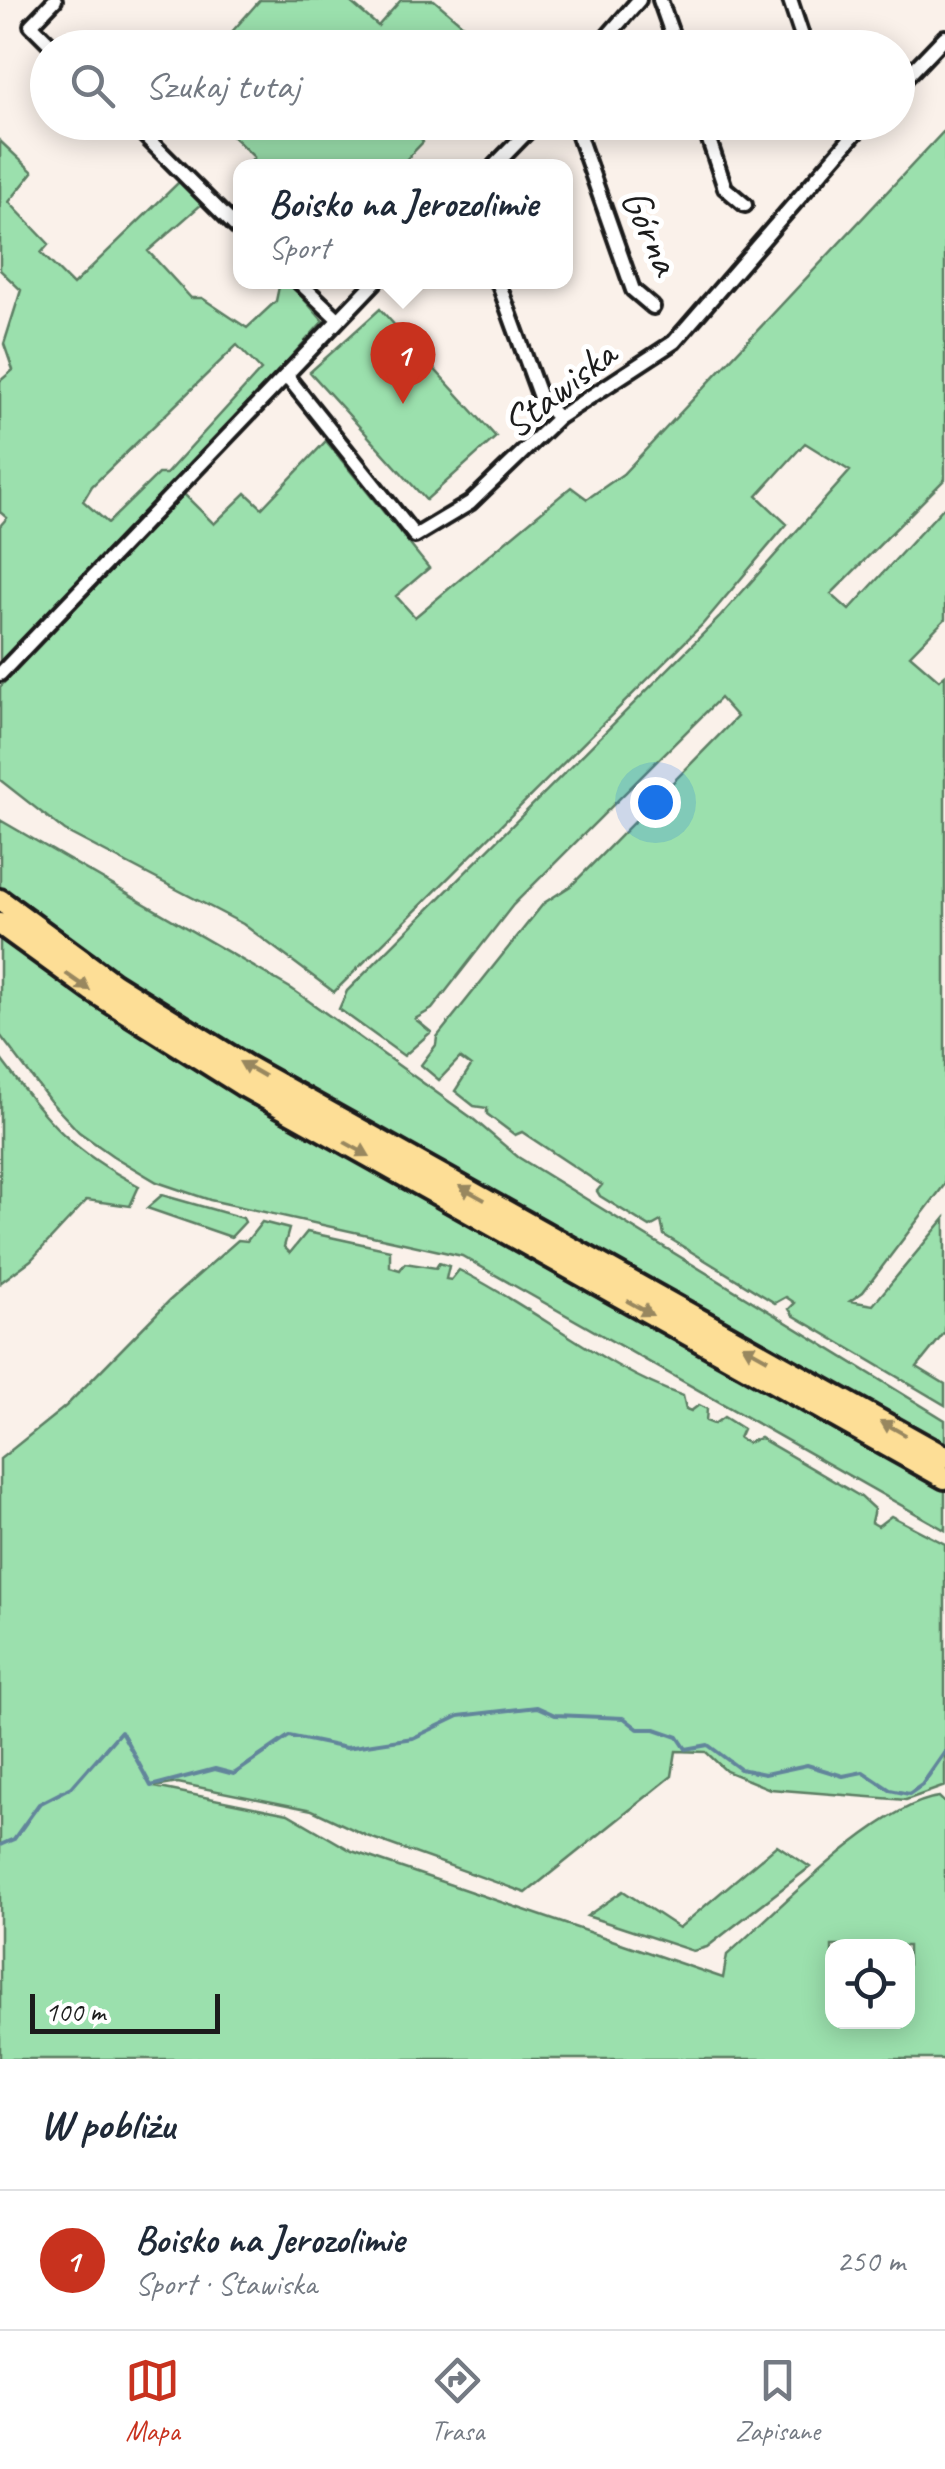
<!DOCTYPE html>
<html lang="pl">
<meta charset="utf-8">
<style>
body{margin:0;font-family:Caveat,sans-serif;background:#f2f2f3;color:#1f2937}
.controls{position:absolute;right:30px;bottom:30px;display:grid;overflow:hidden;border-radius:20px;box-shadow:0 5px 25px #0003}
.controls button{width:90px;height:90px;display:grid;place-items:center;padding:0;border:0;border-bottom:2px solid #e0e1e3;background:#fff;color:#1f2937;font:50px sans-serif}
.scale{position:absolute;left:30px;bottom:25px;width:190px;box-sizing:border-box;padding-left:10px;border:5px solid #1c1c1c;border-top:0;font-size:28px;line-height:35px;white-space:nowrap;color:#1c1c1c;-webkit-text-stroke:8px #fff;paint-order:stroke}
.you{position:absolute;left:655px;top:802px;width:35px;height:35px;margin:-25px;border:8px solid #fff;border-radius:50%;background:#1a73e8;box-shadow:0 0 0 15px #1a73e833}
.badge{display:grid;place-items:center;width:65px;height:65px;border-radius:50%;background:#c8321e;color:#fff;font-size:32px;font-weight:700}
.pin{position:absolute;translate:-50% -82px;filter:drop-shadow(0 2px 5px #0008)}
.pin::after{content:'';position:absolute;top:52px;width:35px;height:30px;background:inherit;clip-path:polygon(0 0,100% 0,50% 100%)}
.popup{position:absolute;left:233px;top:159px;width:340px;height:130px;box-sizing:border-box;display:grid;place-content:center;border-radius:20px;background:#fff;filter:drop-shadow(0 2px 8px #0005);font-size:32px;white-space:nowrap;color:#747a83}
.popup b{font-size:38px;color:#1f2937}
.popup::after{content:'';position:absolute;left:50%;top:100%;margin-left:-20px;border:20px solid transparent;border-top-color:#fff}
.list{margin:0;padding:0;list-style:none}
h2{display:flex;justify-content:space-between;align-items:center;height:130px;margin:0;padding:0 40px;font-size:42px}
h2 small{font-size:32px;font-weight:400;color:#747a83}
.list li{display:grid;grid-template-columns:65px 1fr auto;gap:30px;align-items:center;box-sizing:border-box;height:140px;padding:0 40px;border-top:2px solid #e0e1e3}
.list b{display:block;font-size:38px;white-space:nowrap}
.list p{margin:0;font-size:32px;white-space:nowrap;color:#747a83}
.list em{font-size:32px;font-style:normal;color:#747a83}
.icon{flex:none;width:55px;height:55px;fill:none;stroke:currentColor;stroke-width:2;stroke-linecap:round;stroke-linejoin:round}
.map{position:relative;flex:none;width:945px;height:2059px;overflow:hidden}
.search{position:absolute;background:#fff;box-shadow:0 5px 25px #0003;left:30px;right:30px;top:30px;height:110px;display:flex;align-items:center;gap:25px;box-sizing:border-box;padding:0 35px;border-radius:55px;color:#747a83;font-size:38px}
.sheet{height:270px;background:#fff}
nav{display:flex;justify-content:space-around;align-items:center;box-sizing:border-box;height:140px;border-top:2px solid #e0e1e3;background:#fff;font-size:28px;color:#747a83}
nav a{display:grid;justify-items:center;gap:5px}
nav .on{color:#c8321e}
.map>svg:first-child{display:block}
.green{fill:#9be0ad;stroke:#5c7e64;stroke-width:2.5;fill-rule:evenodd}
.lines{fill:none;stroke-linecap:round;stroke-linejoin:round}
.stream{stroke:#62859b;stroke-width:4}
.street-casing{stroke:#1c1c1c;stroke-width:20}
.primary-casing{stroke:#1c1c1c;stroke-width:28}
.street{stroke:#fff;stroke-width:12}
.primary{stroke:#fdde96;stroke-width:20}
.oneway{fill:#98875f}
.labels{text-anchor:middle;stroke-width:10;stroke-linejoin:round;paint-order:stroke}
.street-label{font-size:42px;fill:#1c1c1c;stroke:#fff}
</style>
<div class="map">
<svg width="945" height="2059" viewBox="0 0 945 2059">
<rect width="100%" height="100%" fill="#faf1ea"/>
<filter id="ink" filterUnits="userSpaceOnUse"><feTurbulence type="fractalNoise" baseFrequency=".01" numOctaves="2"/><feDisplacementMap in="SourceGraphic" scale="20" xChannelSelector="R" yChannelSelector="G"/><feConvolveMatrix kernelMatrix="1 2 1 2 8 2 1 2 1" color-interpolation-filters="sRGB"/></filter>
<g filter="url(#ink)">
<path class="green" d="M260,0H348L378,26L401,0H434L469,30L457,43L460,47H227L222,43Z
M219,123H419L415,128L423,142L400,166H246L254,157Z
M945,130V479L831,594L849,610L945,506V619L910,655L939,680L945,675V1184L863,1292L850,1301L873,1305L945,1218V1332L917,1367L945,1384V1405L793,1315L789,1309L795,1303L786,1297L775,1303L664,1235L661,1221L650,1227L600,1196L597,1191L602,1185L522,1132L515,1135L487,1114V1108L474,1106L455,1091L471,1066L460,1058L439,1080L421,1065L436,1045L437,1037L544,903L572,885L737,717L720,698L513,905L432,1009L415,1019L431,1032L404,1056L339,1009L347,991L719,618L850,471L805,443L757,496L787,524L702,625L334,992L243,924L65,831L0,780V687L184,494L214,524L246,493L262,508L326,441L429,568L396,596L415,617L571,487L587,499L623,474Z
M0,141L33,172L9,202L49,244L41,253L73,285L180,181L202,204L148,251L191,298H202L247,328L276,301L280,282L293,287L323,321L215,442L0,666V526L7,518L0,512V381L13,370L4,344L21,290L0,270ZM237,345L261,370L166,474H158L108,523L83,501L92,486Z
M380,309L496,437L426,500L310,372Z
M0,820L292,989L472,1118L518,1157L945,1420V1448L307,1092L98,962L0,889Z
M0,936L94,1003L227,1086L945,1488V1530L462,1256L210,1200L157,1182L113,1156L79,1132L50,1101L0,1035Z
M0,1058C48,1121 67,1148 139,1186L130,1206L87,1200L31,1260L0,1283Z
M162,1195L243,1218L245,1222L231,1237L147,1208Z
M262,1222L289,1229L284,1247L290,1253L307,1232L390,1250V1267L400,1270L405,1263L436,1268L439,1263L449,1266L446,1279L451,1280L459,1270C536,1308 605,1369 683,1396L686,1409L691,1411L699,1405L707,1409L706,1421L714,1424L724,1417L743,1429L739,1438L747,1443L760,1438L861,1497L874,1509L871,1522L878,1526L891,1516L945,1544V1786L906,1800L770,1789L726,1771L706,1752L676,1751L672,1776L526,1893L367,1836L312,1810L178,1783L155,1787L288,1814L352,1851L723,1978L727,1955C775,1913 879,1804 939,1797L945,1803V2059H0V1459L66,1406L169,1301L238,1240L247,1241ZM832,1946H908V2022H832Z
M777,1845L810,1867L707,1947L693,1951L587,1916L623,1891L679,1928Z"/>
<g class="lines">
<path class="stream" d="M0,1845L14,1839L39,1804L72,1787L121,1731L151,1786L215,1769L234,1774L289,1736L346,1748L413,1738L459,1716L537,1707L555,1715L624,1718L638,1729H655L678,1737L686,1749L708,1745L740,1769L765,1774L807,1765L843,1776L863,1772L890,1790L909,1794L922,1785L945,1752"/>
<g class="street-casing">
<path id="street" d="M660,0L677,48
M790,0L806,48
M54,48L31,25L55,0
M597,48L639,0
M898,86L945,37
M131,122L240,231
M574,122L633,290L653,307
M703,122L725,188L745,205
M494,166L537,122
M299,282L337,318
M498,282L541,400L558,418
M286,375L415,536L470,503L558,418L674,342L865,122
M0,674L375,282"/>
</g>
<g class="primary-casing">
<path id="primary" d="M0,900L114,984L246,1066L945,1457
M0,924L91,990L242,1085L945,1478"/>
</g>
<use href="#street" class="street"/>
<use href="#primary" class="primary"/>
</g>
<defs><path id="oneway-solid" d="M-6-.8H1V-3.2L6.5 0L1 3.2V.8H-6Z" transform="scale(2.5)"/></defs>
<g class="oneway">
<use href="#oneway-solid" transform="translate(78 982) rotate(35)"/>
<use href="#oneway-solid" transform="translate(252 1069) rotate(-150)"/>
<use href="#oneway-solid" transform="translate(357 1149) rotate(29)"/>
<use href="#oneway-solid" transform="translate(472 1193) rotate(-151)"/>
<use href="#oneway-solid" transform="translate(640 1308) rotate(29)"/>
<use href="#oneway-solid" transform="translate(755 1352) rotate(-151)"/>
<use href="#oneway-solid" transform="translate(893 1428) rotate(-151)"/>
</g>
</g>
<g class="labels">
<g class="street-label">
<text transform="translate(652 231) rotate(66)" y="15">Górna</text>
<text transform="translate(558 388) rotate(-38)" y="15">Stawiska</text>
</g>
</g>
</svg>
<div class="controls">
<button><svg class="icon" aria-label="locate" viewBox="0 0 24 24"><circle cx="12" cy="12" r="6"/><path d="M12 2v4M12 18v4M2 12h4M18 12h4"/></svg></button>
</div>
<div class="scale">100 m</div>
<div class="you"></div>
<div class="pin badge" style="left:403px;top:404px">1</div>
<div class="popup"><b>Boisko na Jerozolimie</b>Sport</div>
<div class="search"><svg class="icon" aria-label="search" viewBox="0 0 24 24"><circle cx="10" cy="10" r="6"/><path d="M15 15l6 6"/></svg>Szukaj tutaj</div>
</div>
<section class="sheet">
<h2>W pobliżu<small></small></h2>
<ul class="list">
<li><span class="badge">1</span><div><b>Boisko na Jerozolimie</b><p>Sport · Stawiska</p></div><em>250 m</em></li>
</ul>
</section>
<nav>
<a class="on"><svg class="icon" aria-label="map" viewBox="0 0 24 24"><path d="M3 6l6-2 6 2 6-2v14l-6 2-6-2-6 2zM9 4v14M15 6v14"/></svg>Mapa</a>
<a><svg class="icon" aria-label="directions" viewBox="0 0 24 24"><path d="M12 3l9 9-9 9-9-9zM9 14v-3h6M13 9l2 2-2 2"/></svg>Trasa</a>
<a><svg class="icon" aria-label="saved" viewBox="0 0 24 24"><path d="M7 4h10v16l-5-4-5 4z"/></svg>Zapisane</a>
</nav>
